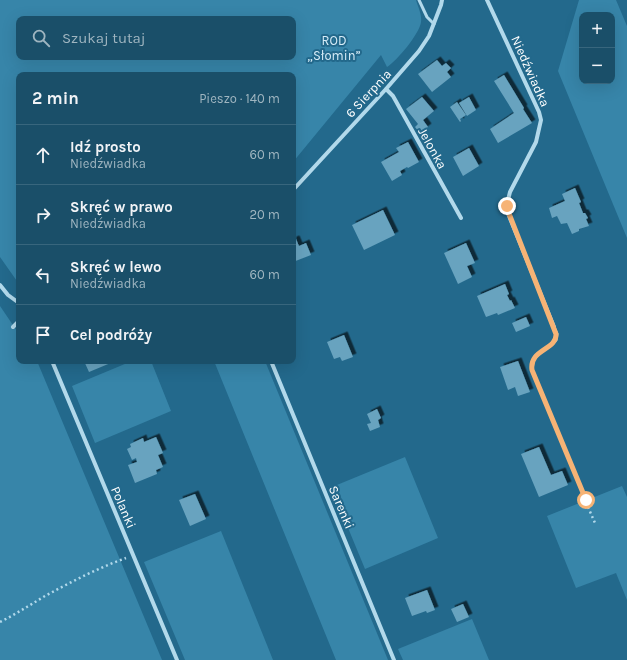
<!DOCTYPE html>
<html lang="pl">
<meta charset="utf-8">
<style>
body{margin:0;font-family:Karla,sans-serif;background:#23566f;color:#f1f3f6}
.controls{position:absolute;right:12px;top:12px;display:grid;overflow:hidden;border-radius:8px;box-shadow:0 4px 16px #0002}
.controls button{width:36px;height:36px;display:grid;place-items:center;padding:0;border:0;border-bottom:1px solid #38667d;background:#1a4f69;color:#f1f3f6;font:20px sans-serif}
.stop{position:absolute;width:12px;height:12px;margin:-9px;border:3px solid #f6b375;border-radius:50%;background:#fff}
.stop.end{background:#f6b375;border-color:#fff;box-shadow:0 1px 4px #0008}
.list{margin:0;padding:0;list-style:none}
h2{display:flex;justify-content:space-between;align-items:center;height:52px;margin:0;padding:0 16px;font-size:17px}
h2 small{font-size:13px;font-weight:400;color:#9fb5c0}
.list li{display:grid;grid-template-columns:26px 1fr auto;gap:12px;align-items:center;box-sizing:border-box;height:60px;padding:0 16px;border-top:1px solid #38667d}
.list b{display:block;font-size:15px;white-space:nowrap}
.list p{margin:0;font-size:13px;white-space:nowrap;color:#9fb5c0}
.list em{font-size:13px;font-style:normal;color:#9fb5c0}
.icon{flex:none;width:22px;height:22px;fill:none;stroke:currentColor;stroke-width:2;stroke-linecap:round;stroke-linejoin:round}
.map{position:relative;flex:none;width:627px;height:660px;overflow:hidden}
.search{position:absolute;background:#1a4f69;box-shadow:0 4px 16px #0002;left:16px;top:16px;width:280px;height:44px;display:flex;align-items:center;gap:10px;box-sizing:border-box;padding:0 14px;border-radius:8px;color:#9fb5c0;font-size:15px}
.panel{position:absolute;background:#1a4f69;box-shadow:0 4px 16px #0002;left:16px;top:72px;width:280px;height:292px;border-radius:8px}
.map>svg:first-child{display:block}
.green{fill:#3785a9;fill-rule:evenodd}
.building{fill:#68a3bf;filter:url(#shadow)}
.lines{fill:none;stroke-linecap:round;stroke-linejoin:round}
.path{stroke:#b2d9eb;stroke-width:2.5;stroke-dasharray:2 3;stroke-linecap:butt}
.lane{stroke:#b2d9eb;stroke-width:3}
.street{stroke:#b2d9eb;stroke-width:4}
.route{stroke:#f6b375;stroke-width:5}
.labels{text-anchor:middle;stroke-width:4;stroke-linejoin:round;paint-order:stroke}
.park-label{font-size:13px;fill:#d7edf8;stroke:#23698c}
.street-label{font-size:13px;fill:#fff;stroke:#23698c}
</style>
<div class="map">
<svg width="627" height="660" viewBox="0 0 627 660">
<defs>
<filter id="shadow"><feDropShadow dx="3.5" dy="-3.5" stdDeviation="0" flood-color="#0009"/></filter>
</defs>
<rect width="100%" height="100%" fill="#23698c"/>
<path class="green" d="M0,0H416C418,7 422,14 421,22C420,33 397,61 387,67L381,55L293,162V75H19V284L0,257ZM19,19H293V57H19Z
M579,0H616L627,26V238L558,71ZM582,15H612V81H582Z
M0,306L19,334V361H37L162,660H0Z
M132,361H151L171,411L95,443L72,386Z
M214,361H265L388,660H336Z
M405,457L438,538L365,569L339,506L342,500L338,490L332,487Z
M622,486L627,497V600L616,573L576,588L547,516Z
M221,531L267,645L273,660H185L144,562Z
M472,619L489,660H403L398,649Z"/>
<path class="building" d="M437,60L442,66L446,63L451,68L447,72L451,77L432,92L418,74Z
M504,75L524,108L523,109L532,123L498,143L490,129L514,113L494,81Z
M422,97L434,111L423,120L428,127L420,133L415,127L418,124L406,109Z
M469,97L476,110L467,116L459,103Z
M457,102L466,115L460,119L461,121L460,122L450,107Z
M408,142L419,162L408,168L407,167L400,171L402,175L392,181L381,162L399,152L396,148Z
M469,148L479,166L463,176L453,157Z
M575,188L581,202L579,203L583,213H585L588,218L586,219L589,226L579,229V231L572,234L567,223L561,224L557,216L552,218L549,208L565,201L562,194Z
M383,210L395,235L364,250L352,225Z
M296,239L299,246L306,243L311,255L293,262V240Z
M466,243L475,263L467,266L472,277L458,284L444,253Z
M505,284L509,294L507,295L510,301L511,300L515,308L498,315L497,313L486,317L477,296Z
M526,317L530,326L516,332L512,323Z
M344,335L353,357L342,361L340,357L334,359L327,342Z
M84,361H112L113,362L89,372Z
M518,361L530,392L518,396L515,387L508,390L500,367Z
M377,409L381,418L378,420L380,427L370,431L367,424L371,423L367,414Z
M156,437L163,453L158,455L163,467L156,470L157,474L135,483L128,465L137,462L136,458L132,460L127,449L131,447L130,444L143,438L144,442Z
M539,447L551,475L562,471L568,485L539,497L521,454Z
M195,494L206,519L190,526L179,500Z
M427,590L435,610L427,613L426,611L412,616L405,598Z
M463,604L469,617L457,622L451,609Z"/>
<g class="lines">
<path class="path" d="M588,507L595,523
M0,622C16,614 30,605 45,596C71,582 98,568 126,558"/>
<path class="lane" d="M419,0L427,17L434,24
M554,327L557,334L556,340C547,350 530,354 532,370L586,501"/>
<path class="street" d="M487,0L539,112L541,120L536,142L510,192L508,200L507,211L554,327
M386,89L393,96L461,218
M293,190L386,89L419,51L429,36L441,5L442,0
M0,285L8,295L19,303
M13,327L19,321
M52,361L177,660
M271,361L394,660"/>
</g>
<g class="lines">
<path class="route" d="M507,206L508,211L556,334C557,350 529,349 532,370L586,500"/>
</g>
<g class="labels">
<g class="park-label">
<text x="334" y="45">ROD<tspan x="334" dy="15">„Słomin”</tspan></text>
</g>
<g class="street-label">
<text transform="translate(531 71) rotate(66)" y="5">Niedźwiadka</text>
<text transform="translate(368 93) rotate(-47)" y="5">6 Sierpnia</text>
<text transform="translate(433 148) rotate(61)" y="5">Jelonka</text>
<text transform="translate(124 507) rotate(67)" y="5">Polanki</text>
<text transform="translate(342 507) rotate(67)" y="5">Sarenki</text>
</g>
</g>
</svg>
<div class="controls">
<button>+</button>
<button>−</button>
</div>
<div class="stop" style="left:586px;top:500px"></div>
<div class="stop end" style="left:507px;top:206px"></div>
<div class="search"><svg class="icon" aria-label="search" viewBox="0 0 24 24"><circle cx="10" cy="10" r="6"/><path d="M15 15l6 6"/></svg>Szukaj tutaj</div>
<section class="panel">
<h2>2 min<small>Pieszo · 140 m</small></h2>
<ul class="list">
<li><svg class="icon" aria-label="ahead" viewBox="0 0 24 24"><path d="M12 20V5M6 11l6-6 6 6"/></svg><div><b>Idź prosto</b><p>Niedźwiadka</p></div><em>60 m</em></li>
<li><svg class="icon" aria-label="right" viewBox="0 0 24 24"><path d="M7 20v-9h11M14 6l5 5-5 5"/></svg><div><b>Skręć w prawo</b><p>Niedźwiadka</p></div><em>20 m</em></li>
<li><svg class="icon" aria-label="left" viewBox="0 0 24 24"><path d="M17 20v-9H6M10 6l-5 5 5 5"/></svg><div><b>Skręć w lewo</b><p>Niedźwiadka</p></div><em>60 m</em></li>
<li><svg class="icon" aria-label="arrive" viewBox="0 0 24 24"><path d="M6 21V4h12l-3 4 3 4H6"/></svg><div><b>Cel podróży</b></div></li>
</ul>
</section>
</div>
